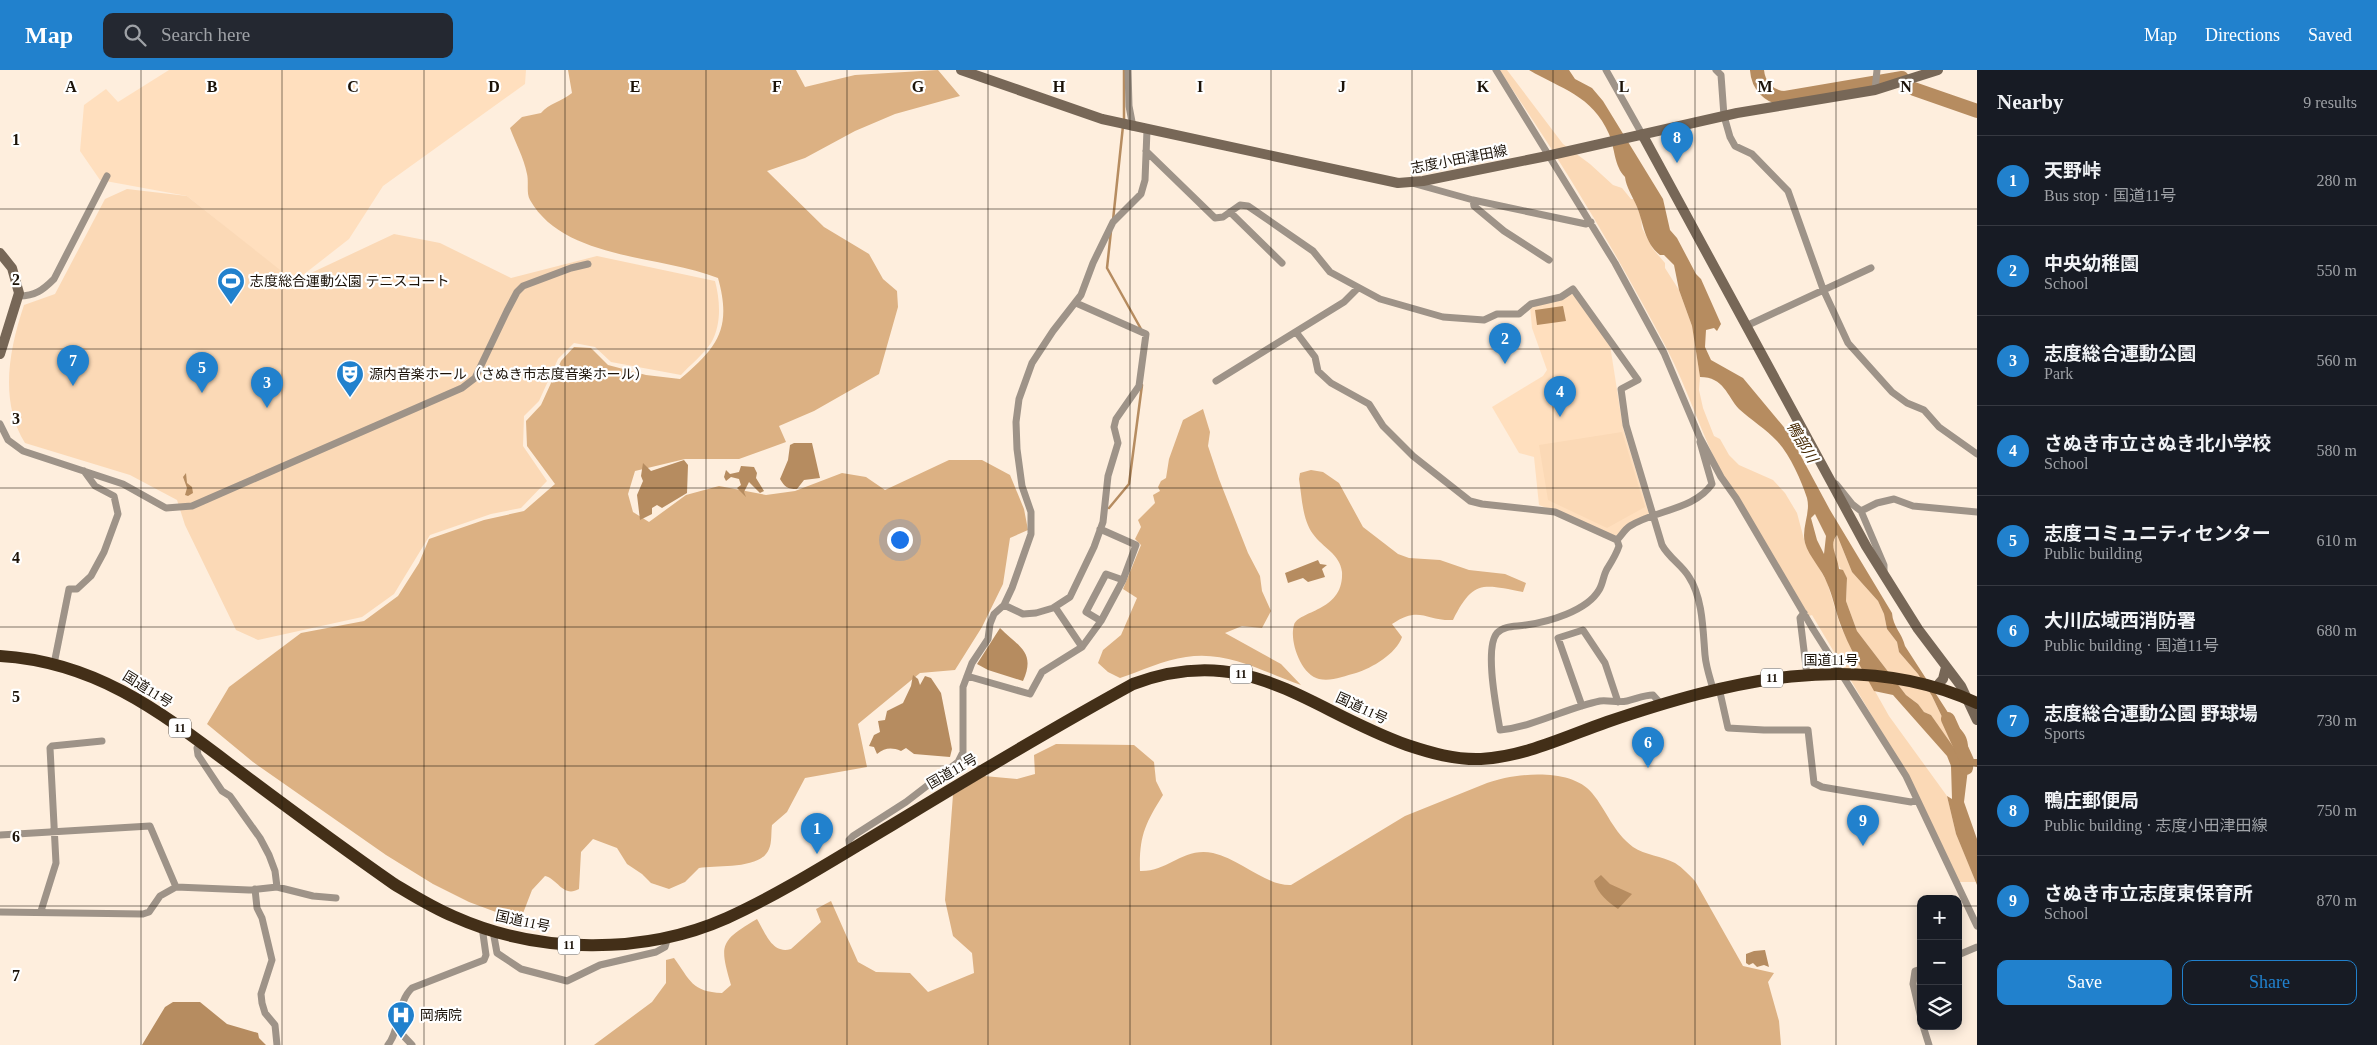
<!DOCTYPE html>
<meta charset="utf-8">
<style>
body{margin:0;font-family:"Times New Roman","Noto Sans JP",serif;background:#242831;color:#f1f3f6}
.controls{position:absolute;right:15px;bottom:15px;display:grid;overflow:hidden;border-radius:10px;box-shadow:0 2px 12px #0003}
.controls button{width:45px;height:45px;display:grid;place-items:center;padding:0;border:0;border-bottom:1px solid #363941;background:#171b24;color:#f1f3f6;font:25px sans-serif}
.you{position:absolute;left:899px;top:469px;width:18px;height:18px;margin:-12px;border:4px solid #fff;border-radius:50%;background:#1a73e8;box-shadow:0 0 0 8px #1a73e833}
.badge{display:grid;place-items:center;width:32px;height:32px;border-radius:50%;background:#2181cd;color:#fff;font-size:16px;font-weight:700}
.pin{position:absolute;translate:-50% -41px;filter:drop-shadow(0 1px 2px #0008)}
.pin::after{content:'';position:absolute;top:26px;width:18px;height:15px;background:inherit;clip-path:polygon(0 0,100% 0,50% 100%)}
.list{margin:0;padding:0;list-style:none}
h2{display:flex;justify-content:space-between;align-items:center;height:65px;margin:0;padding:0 20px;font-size:21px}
h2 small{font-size:16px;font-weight:400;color:#9ea1a6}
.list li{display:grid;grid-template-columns:32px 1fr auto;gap:15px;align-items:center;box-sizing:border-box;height:90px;padding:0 20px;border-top:1px solid #363941}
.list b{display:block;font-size:19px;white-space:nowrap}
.list p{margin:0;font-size:16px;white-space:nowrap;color:#9ea1a6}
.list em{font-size:16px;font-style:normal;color:#9ea1a6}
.actions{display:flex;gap:10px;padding:15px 20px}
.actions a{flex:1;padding:11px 0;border:1px solid #2181cd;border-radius:10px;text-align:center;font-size:18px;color:#2181cd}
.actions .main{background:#2181cd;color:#fff}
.icon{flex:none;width:28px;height:28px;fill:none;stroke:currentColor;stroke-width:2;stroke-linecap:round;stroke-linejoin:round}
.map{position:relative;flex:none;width:1977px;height:975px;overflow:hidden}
header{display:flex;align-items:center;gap:30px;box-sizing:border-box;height:70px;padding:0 25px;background:#2181cd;color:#fff}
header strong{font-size:24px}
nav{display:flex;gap:28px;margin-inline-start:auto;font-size:18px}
.search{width:350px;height:45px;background:#242831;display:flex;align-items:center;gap:12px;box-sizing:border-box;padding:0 18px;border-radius:10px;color:#9ea1a6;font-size:19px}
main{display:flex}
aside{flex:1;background:#171b24}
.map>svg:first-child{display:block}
.built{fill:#ffdfbe}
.green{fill:#fbd9b6}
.forest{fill:#dcb183}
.water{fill:#b68c60;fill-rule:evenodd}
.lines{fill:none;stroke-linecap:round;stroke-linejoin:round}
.stream{stroke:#b68c60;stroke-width:2.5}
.river{stroke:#b68c60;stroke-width:14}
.street{stroke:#9e9388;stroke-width:7}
.secondary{stroke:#776757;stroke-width:10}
.highway{stroke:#432f18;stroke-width:12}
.grid{fill:none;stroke:#1b1208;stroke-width:1;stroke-opacity:0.55}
.labels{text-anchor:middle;stroke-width:4.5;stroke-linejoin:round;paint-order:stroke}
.shield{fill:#fff;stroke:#5f5952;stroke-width:1}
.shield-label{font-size:12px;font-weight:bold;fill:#1b1208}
.street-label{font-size:14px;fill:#1b1208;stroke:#fff}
.poi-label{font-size:14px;fill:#1b1208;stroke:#fff;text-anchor:start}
.water-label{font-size:15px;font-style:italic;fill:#472a04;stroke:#fff}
.grid-label{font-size:16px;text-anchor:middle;font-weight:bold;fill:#1b1208;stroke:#fff;stroke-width:4.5;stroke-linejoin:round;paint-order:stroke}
</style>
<header>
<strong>Map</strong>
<div class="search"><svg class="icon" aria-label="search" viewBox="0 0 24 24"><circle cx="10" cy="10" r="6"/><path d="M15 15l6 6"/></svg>Search here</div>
<nav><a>Map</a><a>Directions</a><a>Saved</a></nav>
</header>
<main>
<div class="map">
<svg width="1977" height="975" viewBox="0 0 1977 975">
<rect width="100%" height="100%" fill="#feeedd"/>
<path class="built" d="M169,0H526L525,14L383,116L349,169L294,212L187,126L100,110L80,81L84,35L106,19L118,32Z
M1573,224L1610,275L1623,358L1649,444L1616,466L1539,435L1534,387L1519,383L1492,337L1543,306L1547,300L1532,258L1530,236Z"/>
<path class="green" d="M1499,0H1507L1563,74L1590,94L1613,115L1622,118L1631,129H1634L1641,148L1642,158L1653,179L1665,193V198L1679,220L1692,256L1700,307L1699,320L1703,338L1714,366L1720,369L1729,385L1739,395L1773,410L1785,423L1797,443L1805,473L1827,512L1840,555L1854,584L1889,646L1947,726L1956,764L1976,812H1959L1906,703L1812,545L1809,546C1780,499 1748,453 1722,404C1701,363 1688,320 1667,279C1617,184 1561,89 1499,0Z
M127,119L187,126L294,211L394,164L440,173L511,208L597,186L715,211C720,230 722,254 711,273C704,284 690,295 681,305L611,292L595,277L574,273L558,289L539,331L524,346L523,376L547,411L521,438L491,444L430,465L394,524L362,547L258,570L236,560L185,455L177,430L130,405L25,373C0,332 8,283 24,235L55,224L105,129Z
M1622,362L1645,437L1607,458L1548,430L1539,375Z
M1837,465L1852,502L1878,531L1884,544L1887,559L1897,572L1899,582L1918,604L1932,626L1943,649L1960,673L1964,691L1962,692L1931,645L1924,642L1918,634L1906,625L1857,561L1846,531L1847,508C1839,498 1827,476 1837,465Z"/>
<path class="forest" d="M568,0H796L805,17L855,5L938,0L960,26L895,44L855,61L805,88L767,101L824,157L869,184L883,209L897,221L898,237L879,304L814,341L779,356L786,372L739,389H685L635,401L628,424L633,442L649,452L686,425L719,416L766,425L795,421L842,403L866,407L885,420L949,390H982L1010,405L1024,439L1028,460L1010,468L1003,514L982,557L955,600L920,603L858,654L867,697L805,708L787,742L772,755C771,762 772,773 769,779C761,800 717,795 699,798L685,812L669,819L651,813L642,804L627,794L617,778L593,769L581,782L579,819C563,828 558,809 545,806L532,820L520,851L469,832L433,814L386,785L253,692L207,654L229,617L301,563L364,551L398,526L419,493L429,469L484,450L524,441L555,414L527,376L526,351L541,335L561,291L574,277L591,278L608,295L646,305L680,309C718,277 732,258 718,208C660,185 564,190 530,130C526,123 529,112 527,104C524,88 515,72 510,58L522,47L541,43C549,33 561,32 572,23Z
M1203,339L1210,362L1208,376L1219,409L1248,483L1260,506L1262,521L1271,541L1262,558L1242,556L1225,563L1281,594L1301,615C1264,602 1226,580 1186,587C1164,590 1141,601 1120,608L1108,602L1098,593L1103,580L1121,565L1137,528L1123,519L1141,475L1135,469L1141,457L1138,450L1155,433L1153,425L1160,421L1158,417L1161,411L1166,408L1169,389L1183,350Z
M1311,400L1323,402L1339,413L1363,457L1398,484L1409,488L1440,490L1469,500L1505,504L1526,513L1523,522C1482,514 1473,510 1453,550C1425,551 1420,535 1392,554L1402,567C1396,584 1372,598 1356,603C1344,606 1331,612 1319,609C1301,605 1289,571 1294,555C1299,540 1344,542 1342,502C1340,484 1323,478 1313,464C1302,449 1302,427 1299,409L1300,403Z
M1056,674L1134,675L1154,692L1156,711L1163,725C1145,754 1139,766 1140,801C1169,802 1182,777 1213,783C1240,789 1266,816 1291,815L1405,746L1487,713C1514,703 1571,697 1592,723C1607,741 1613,762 1633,777C1645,785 1662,786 1675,793C1683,798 1689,805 1695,811L1743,896L1774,903L1768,912L1779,951L1781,975H594L652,932L666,913V890L674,888C690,910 692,922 722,923L731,915C719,874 720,871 757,849C765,862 772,885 791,879L821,852L816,839L831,831L858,892L876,902L910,903L928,922L974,903L972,883L953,866L945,830L953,725L984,706L1017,709L1035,704L1034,685Z"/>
<path class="water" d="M1529,0H1569L1575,9L1592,18L1603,31L1663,129L1670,160L1677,168L1696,204L1701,209L1721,254L1717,261L1714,258L1706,260L1705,277L1711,290L1743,308L1788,362L1830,440L1892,543C1893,557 1902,563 1905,576L1956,655C1974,670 1964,678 1972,689H1977V697L1972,696L1968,699L1964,732L1977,769V815L1956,764L1947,726L1952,729L1951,696L1947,686L1893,625L1874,621C1862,599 1848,576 1840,553C1835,540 1833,526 1827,513C1822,499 1809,487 1805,473C1801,458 1811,443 1807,428C1801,410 1790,385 1777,371C1766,359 1751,350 1739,339C1727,326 1724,307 1700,307L1692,256L1679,220L1674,195L1664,185H1660C1644,172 1644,154 1637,137C1633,127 1626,117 1625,107C1614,96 1615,78 1609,64C1592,25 1561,19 1529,0ZM1815,444L1826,466L1824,484L1817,470L1811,448ZM1837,465L1852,502L1878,531L1884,544L1887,559L1897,572L1899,582L1918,604L1932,626L1943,649L1960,672L1964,692L1931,645L1924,642L1918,634L1906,625L1857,561L1846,531L1847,508L1843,500L1839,499C1838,487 1828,475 1837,465Z
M1563,236L1566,251L1537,255L1535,240Z
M794,373H812L820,408L804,410L797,419C787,419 785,417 780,409L788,390L790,375Z
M684,390L688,395L687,423L662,438L657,435L652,438V444L640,450L637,425L643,411L641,406L643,393L651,401Z
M741,396L754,397L757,403L756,408L764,421L760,423L749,412L744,422L746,427L737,418L741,415L739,409L731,407L726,411L724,407L726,400L730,404L739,402Z
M186,403L187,413L192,417L193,423L188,426L185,425L187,418L183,407Z
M1318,490L1320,494L1327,495L1322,499L1325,507L1308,512L1303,508L1288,513L1285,503Z
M1000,558C1019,577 1036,582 1023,611L988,600L977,594Z
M913,605L918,609L920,615L925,606L931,608L941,623L952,679L950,687L914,684L906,678L901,681C891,677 885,678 877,684L874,677L869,676L874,665L880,662L878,651L885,650L887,641L903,633L911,616Z
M1601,805L1610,814L1632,824L1618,839C1608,832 1598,824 1594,811Z
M1765,880L1769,897L1764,895L1757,897L1753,893L1749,895L1746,893V884L1754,881Z
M173,932H200L227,954L258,963L259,968L266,975H142L165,937Z"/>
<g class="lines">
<path class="stream" d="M1124,51V0
M1113,150L1123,56
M1111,161L1107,198L1141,259
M1109,438L1129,414L1142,315"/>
<path class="river" d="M1757,0C1758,15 1769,28 1785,28L1902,8
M1914,19L1977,41
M1948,649L1967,691L1966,698"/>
<path class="street" d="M1128,0L1129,36L1133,57
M1496,0L1615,193L1664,283L1700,368L1721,407L1736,428L1813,559L1906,706L1977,856
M1606,0L1642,64
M1716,0L1721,5L1724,46L1730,67L1735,76L1752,84L1788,121L1823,219L1848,273L1892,322L1907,333L1924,340L1939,357L1977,384
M1875,20L1877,0
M1146,81L1215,148L1223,147L1240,135L1248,136L1313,181L1330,202L1380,229L1443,247L1484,250L1497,244H1519L1531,234L1561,227L1573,219L1638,310L1621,319L1626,355L1662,475C1669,488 1682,495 1689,507C1703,528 1703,562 1705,585C1706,597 1710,608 1713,619
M1412,113L1473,130L1586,154L1591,152
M1473,130L1474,136L1504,161L1549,190
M1230,142L1282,193
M19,226C35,226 43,220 54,209L107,106
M1746,256L1871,198
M1296,262L1315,287L1318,301L1331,313L1369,334L1383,356L1413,386L1470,431L1482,434L1555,442L1617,470L1619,476C1616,485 1612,491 1607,499C1603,506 1603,514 1599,520C1587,541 1548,552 1526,555C1516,557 1505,555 1497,563C1484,578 1497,641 1500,660C1536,656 1566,638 1600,631C1609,630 1618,633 1627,631C1636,629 1644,625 1653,625L1661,634
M1216,311L1344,232L1358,218
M0,354L8,370L23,381L123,414L166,438L192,436L462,318L475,308L507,241L517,222L523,216L571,198L588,194
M1836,414L1852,434L1861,441L1884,495V503
M1861,441L1877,433L1894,429L1913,436L1977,442
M1617,470C1621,466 1625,459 1630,456C1655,440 1694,440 1712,414L1700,372
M1004,535L1023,544L1036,543L1053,538L1070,527L1094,477L1103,452L1108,406L1118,373L1114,357L1116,349L1139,316L1146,264L1076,233
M1055,537L1082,577
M1804,543L1800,548L1807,605
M1101,551L1086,542L1106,504L1123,510
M54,594L69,519H77L91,506L104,482L118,444L114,426L95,416L84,401
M967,606L1030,624L1042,602L1082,577L1101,551L1123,510L1136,475L1100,459
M1719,618L1728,658L1764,660H1808L1814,713L1822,717L1911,732L1917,730
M1582,636L1558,568L1583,560L1605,593L1618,632
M201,673L197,678L198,685L222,721L230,726L260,768L269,785L275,801L277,817
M0,765L150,756L176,817
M850,780L849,770L853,766L906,732L958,692L963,682V617L972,593L988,569L990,554L994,544L1004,535L1012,518L1031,464V442L1022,416L1017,379L1016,352L1019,329L1032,293L1053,261L1081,225L1093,193L1113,152L1141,124L1145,110L1147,60
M255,819L257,838L262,848L272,890L261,924L262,933L265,943L275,955L277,975
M41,841L56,793L50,678L52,676L102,671
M0,842L143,844L149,842L160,826L176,817L249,820L277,817L313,826L336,828
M493,861L497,883L521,899L567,911L600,895L656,882L665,877L668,867
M1958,885L1977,877
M1921,899L1915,901L1913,914L1921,948
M1923,956L1929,975
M397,959L412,975
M388,975C401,958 397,932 412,918L484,890L486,885L482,857"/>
<path class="secondary" d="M961,0L1102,49L1398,113L1423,111L1547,86L1737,43L1875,20L1938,0
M1642,64L1866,476L1918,559L1961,616L1977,650
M0,183L12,198L19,223L0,284
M1935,618L1943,609L1946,597"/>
<path class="highway" d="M0,586C102,592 168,648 247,707C295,743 344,779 394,814C414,826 433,838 455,847C538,884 644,885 727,848C784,822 838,787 892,755C971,707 1051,659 1133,614C1249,571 1306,639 1407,675C1431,683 1455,690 1481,689C1524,687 1567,666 1607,652C1725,612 1857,577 1977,633"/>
</g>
<path class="grid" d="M141,0V975M282,0V975M424,0V975M565,0V975M706,0V975M847,0V975M988,0V975M1130,0V975M1271,0V975M1412,0V975M1553,0V975M1695,0V975M1836,0V975M0,139H1977M0,279H1977M0,418H1977M0,557H1977M0,696H1977M0,836H1921M1958,836H1977"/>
<defs>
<g id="stadium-pin" transform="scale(1.4375)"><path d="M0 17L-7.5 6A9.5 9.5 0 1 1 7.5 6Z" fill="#2181cd" stroke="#fff"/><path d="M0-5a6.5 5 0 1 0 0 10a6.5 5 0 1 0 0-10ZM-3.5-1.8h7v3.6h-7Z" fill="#fff"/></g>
<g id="theatre-pin" transform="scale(1.4375)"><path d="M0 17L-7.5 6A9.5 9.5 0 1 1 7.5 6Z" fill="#2181cd" stroke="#fff"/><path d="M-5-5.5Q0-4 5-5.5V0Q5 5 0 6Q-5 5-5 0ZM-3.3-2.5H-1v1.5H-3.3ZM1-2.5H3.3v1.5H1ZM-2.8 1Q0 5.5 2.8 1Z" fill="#fff"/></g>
<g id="hospital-pin" transform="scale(1.4375)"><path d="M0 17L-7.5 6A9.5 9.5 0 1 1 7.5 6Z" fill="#2181cd" stroke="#fff"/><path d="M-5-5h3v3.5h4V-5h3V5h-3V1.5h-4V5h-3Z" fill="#fff"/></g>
</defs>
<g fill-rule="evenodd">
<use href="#stadium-pin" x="231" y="211"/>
<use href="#theatre-pin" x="350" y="304"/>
<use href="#hospital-pin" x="401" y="945"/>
</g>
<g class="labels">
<g class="shield">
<rect x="1230" y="594.5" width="22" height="19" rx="4"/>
<rect x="1761" y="598.5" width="22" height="19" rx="4"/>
<rect x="169" y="648.5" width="22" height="19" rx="4"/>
<rect x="558" y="865.5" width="22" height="19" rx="4"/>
</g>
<g class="shield-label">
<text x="1241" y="608">11</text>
<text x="1772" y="612">11</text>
<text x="180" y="662">11</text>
<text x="569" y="879">11</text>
</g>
<g class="street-label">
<text transform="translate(1459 89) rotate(-11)" y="5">志度小田津田線</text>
<text x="1831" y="595">国道11号</text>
<text transform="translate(148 619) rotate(32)" y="5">国道11号</text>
<text transform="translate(1362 638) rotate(25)" y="5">国道11号</text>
<text transform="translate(952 701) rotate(-30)" y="5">国道11号</text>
<text transform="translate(523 851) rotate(12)" y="5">国道11号</text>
</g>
<g class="poi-label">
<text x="250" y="216">志度総合運動公園 テニスコート</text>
<text x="369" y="309">源内音楽ホール（さぬき市志度音楽ホール）</text>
<text x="420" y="950">岡病院</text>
</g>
<g class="water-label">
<text transform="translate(1802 372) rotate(59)" y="5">鴨部川</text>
</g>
</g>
<g class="grid-label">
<text x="71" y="22">A</text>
<text x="212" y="22">B</text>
<text x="353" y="22">C</text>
<text x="494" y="22">D</text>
<text x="635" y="22">E</text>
<text x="777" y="22">F</text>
<text x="918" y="22">G</text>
<text x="1059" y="22">H</text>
<text x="1200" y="22">I</text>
<text x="1342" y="22">J</text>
<text x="1483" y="22">K</text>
<text x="1624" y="22">L</text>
<text x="1765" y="22">M</text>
<text x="1906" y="22">N</text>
<text x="16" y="75">1</text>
<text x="16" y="215">2</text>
<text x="16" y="354">3</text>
<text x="16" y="493">4</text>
<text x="16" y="632">5</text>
<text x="16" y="772">6</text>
<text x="16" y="911">7</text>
</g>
</svg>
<div class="controls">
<button>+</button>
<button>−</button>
<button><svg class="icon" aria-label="layers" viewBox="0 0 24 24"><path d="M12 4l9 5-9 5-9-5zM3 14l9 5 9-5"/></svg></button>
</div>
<div class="you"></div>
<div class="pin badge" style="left:817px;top:784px">1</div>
<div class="pin badge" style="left:1505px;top:294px">2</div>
<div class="pin badge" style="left:267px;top:338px">3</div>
<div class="pin badge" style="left:1560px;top:347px">4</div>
<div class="pin badge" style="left:202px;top:323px">5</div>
<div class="pin badge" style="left:1648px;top:698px">6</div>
<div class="pin badge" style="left:73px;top:316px">7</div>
<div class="pin badge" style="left:1677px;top:93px">8</div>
<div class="pin badge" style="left:1863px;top:776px">9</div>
</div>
<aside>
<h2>Nearby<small>9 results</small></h2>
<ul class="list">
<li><span class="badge">1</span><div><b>天野峠</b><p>Bus stop · 国道11号</p></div><em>280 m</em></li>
<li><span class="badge">2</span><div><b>中央幼稚園</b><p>School</p></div><em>550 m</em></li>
<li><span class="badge">3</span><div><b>志度総合運動公園</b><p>Park</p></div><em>560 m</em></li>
<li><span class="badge">4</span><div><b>さぬき市立さぬき北小学校</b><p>School</p></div><em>580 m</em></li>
<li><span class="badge">5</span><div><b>志度コミュニティセンター</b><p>Public building</p></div><em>610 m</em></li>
<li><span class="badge">6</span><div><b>大川広域西消防署</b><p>Public building · 国道11号</p></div><em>680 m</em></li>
<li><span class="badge">7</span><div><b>志度総合運動公園 野球場</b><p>Sports</p></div><em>730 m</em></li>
<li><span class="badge">8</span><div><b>鴨庄郵便局</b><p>Public building · 志度小田津田線</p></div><em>750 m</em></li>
<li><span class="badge">9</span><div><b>さぬき市立志度東保育所</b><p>School</p></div><em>870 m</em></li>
</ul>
<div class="actions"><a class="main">Save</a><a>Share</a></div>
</aside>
</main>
